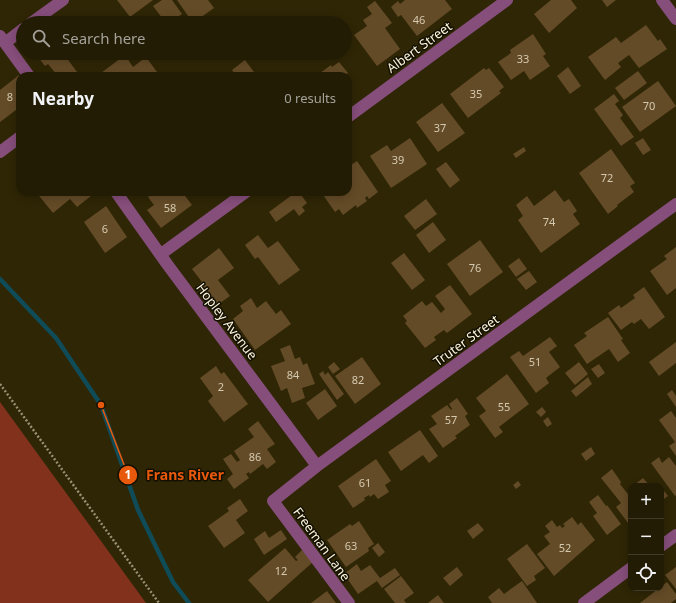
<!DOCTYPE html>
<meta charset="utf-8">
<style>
body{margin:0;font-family:"Noto Sans",sans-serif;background:#2b250e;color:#f1f3f6}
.controls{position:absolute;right:12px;bottom:12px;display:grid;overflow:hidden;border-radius:8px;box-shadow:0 2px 10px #0003}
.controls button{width:36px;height:36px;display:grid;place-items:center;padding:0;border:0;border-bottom:1px solid #403a26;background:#231c04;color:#f1f3f6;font:20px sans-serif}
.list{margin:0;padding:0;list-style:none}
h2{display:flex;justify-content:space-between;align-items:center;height:52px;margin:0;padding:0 16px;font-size:17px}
h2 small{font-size:13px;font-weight:400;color:#a3a19a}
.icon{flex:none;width:22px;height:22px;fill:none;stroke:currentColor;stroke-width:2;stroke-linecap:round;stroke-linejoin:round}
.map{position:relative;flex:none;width:676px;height:603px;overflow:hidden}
.search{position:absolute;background:#231c04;box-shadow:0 2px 10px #0003;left:16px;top:16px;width:336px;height:44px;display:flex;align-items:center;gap:10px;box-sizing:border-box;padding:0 14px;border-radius:22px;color:#a3a19a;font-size:15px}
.panel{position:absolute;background:#231c04;box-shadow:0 2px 10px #0003;left:16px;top:72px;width:336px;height:124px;border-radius:12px}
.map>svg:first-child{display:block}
.green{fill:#82311d}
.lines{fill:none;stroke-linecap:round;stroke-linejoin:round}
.stream{stroke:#0f4c58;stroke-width:4.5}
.building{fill:#644b27}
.path{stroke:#989174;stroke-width:2.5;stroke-dasharray:2 2;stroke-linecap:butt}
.minor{stroke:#864e7b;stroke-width:12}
.labels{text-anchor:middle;stroke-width:3;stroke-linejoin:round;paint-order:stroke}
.number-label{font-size:11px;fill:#d5cab0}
.street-label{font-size:13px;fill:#fbf5dd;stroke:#141001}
.leader{fill:none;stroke:#e8590c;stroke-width:1.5}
.callout-dot{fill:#e8590c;stroke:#141001;stroke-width:1.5}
.mark-label{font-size:12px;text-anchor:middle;font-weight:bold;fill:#fff}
.callout-label{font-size:14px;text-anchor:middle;font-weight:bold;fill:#e8590c;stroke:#141001;stroke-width:3;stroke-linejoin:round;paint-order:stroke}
</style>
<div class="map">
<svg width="676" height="603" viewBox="0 0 676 603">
<rect width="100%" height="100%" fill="#2f2605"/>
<path class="green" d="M0,402L146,603H0Z"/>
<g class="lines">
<path class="stream" d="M0,279L56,338L101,405L138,510L173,582L189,603"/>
</g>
<path class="building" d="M117,0H153L130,17Z
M162,0H172L182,14L169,23H166L153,6Z
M177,0H208L214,8L193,23Z
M405,0H445L452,9L417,36L401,15L398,17L391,7L398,1L400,4Z
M551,0H571L577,8L549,33L534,14Z
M602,0H616L607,7Z
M375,1L392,23L385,28L400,49L377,66L354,35L367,26L363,20L372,14L367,7Z
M646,25L658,41L660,39L667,49L639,68L629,55L618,63L621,67L605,80L588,57L616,37L621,43Z
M533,34L546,54L543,56L550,66L530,80L524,71L511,80L498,62L511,53L510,50Z
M40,53H63L80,76H55L57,75L48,64L45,66L38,57L41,55Z
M125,55L133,67L146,57L160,76H97Z
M245,60L257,76H236L232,70Z
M339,62L348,73L344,76H316L331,65L332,67Z
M568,67L581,86L570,94L557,76Z
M484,68L486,70L489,68L504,87L499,91L501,93L468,118L450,94Z
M638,71L647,83L624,100L615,88Z
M19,75L20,107L0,122V90Z
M658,81L676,106L640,132L622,107Z
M614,94L619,101L615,104L623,115L620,118L634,137L621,146L594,109Z
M442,103L465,133L438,152L416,122Z
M410,138L427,164L391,188L370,156L387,145L391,151Z
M643,138L651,150L643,155L635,143Z
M524,147L526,151L516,158L513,154Z
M611,149L635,183L630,186L634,192L617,205L618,206L608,214L579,173Z
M357,161L378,192L369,199L367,196L365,198L367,201L357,208L356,205L343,215L339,209L335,212L321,192H348V167Z
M446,162L460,180L450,188L436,169Z
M555,190L564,202L569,199L577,211L573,214L580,224L541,253L518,220L523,216L516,205L527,196L534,206Z
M36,192H96L77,207L70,199L53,213Z
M155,192H182L192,205L161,228L147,210L154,205L148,197Z
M296,192H299L307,203L302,207L305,211L299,216L294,209L276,222L269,212Z
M426,199L437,214L415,230L404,216Z
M106,206L127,237L105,253L84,222Z
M433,222L446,240L429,253L416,235Z
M258,235L268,248L278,241L300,270L279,285L258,257L255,259L245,245Z
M480,240L503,272L470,296L447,264Z
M676,247V288L667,295L650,271L667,259L664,256Z
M219,248L234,268L218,280L230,296L213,308L197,286L202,282L192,269Z
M404,253L425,280L412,290L391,263Z
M519,258L527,269L516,277L508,266Z
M529,271L537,282L526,290L517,279Z
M450,285L472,314L447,333L444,330L434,337L436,340L425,348L405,323L407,321L403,316L422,301L426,306L432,302L441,313L445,309L435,296Z
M644,287L665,317L649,329L641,319L634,324L632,322L621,330L608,313L619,305L621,308L635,298L633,295Z
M251,298L257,308L266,301L276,314L281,310L291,324L255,350L233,319L243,311L240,306Z
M608,317L623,339L621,340L630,353L618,362L609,349L587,364L574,345L587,336L584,333Z
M550,337L557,346L549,352L560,367L546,378L549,383L536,393L510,357L519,351L523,356Z
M676,342V363L659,376L649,362Z
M290,345L295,359L300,357L303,365L307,363L315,384L302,388L305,398L292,403L287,388L281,391L271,366L285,361L280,349Z
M362,357L381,384L355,404L335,376Z
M334,362L340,369L333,374L328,367Z
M579,362L588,374L575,385L565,373Z
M599,364L605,373L598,378L591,369Z
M216,366L221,374L224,372L248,404L224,422L208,401L213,396L200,378Z
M323,371L325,375L328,372L344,394L337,400L319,374Z
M507,374L529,404L499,427L503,432L495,438L479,416L486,411L476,398Z
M588,377L592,384L576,397L571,391Z
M325,389L337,406L318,420L306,403Z
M672,390L676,396V407L667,394Z
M457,398L468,414L465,416L470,425L455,436L457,438L443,448L429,429L437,424L431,416L447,405L451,410L452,409L449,404Z
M542,407L546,412L541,417L536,412Z
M671,411L676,418V456L669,446L675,442L659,420Z
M548,417L552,424L547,427L543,421Z
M258,421L275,444L267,449L276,462L267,469L263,464L250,474L249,472L246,474L249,478L234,489L227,479L233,474L223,459L231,454L237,462L240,460L234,451L254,437L248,429Z
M420,430L438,456L429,463L423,455L401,471L388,452Z
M591,447L595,454L586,461L581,454Z
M659,457L662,463L669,457L676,466V495L675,496L651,463Z
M376,459L391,481L385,485L389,492L378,499L374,494L370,497L369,495L364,498L365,500L353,508L338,486Z
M612,469L621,482L620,484L631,498L629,502L631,505V527L616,507L621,503L601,478Z
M643,478L650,486H633Z
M518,481L521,485L516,489L513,485Z
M661,487L668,496L661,501Z
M598,495L606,506L607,505L621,524L607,535L593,516L597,513L589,502Z
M240,499L248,511L236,520L245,533L224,548L208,526L229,511L227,508Z
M572,517L578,525L581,522L595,540L554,576L537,554L550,544L544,536L550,532L545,526L552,520L557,527L560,525L562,528L565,526L563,524Z
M359,521L374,544L368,548L369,551L346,567L327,540L350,524L352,526Z
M478,523L484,530L473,539L467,531Z
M281,530L287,539L264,555L254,539L265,531L269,538Z
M378,543L385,552L379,557L372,548Z
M527,544L545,568L534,576L536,580L527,586L507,559Z
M285,548L296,561L298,560L295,557L302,550L313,562L268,602L248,580Z
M357,564L361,571L370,565L380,578L395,568L400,575L382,588L377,581L358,594L344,574Z
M457,567L463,575L450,586L443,578Z
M676,567V589L665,575Z
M401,576L414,593L404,600L406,603H395L384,589Z
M522,581L537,603H492L488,597L499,588L504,594Z
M667,582L676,594V599L671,603H640Z
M327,591L336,603H311Z
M438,595L444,603H428Z"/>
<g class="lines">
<path class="path" d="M0,384L159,603"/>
<path class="minor" d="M662,0L676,19
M31,23L63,0
M0,36L29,76
M5,43L23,29
M348,117L507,0
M0,152L20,137
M116,192L167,264L317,466
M161,254L246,192
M661,546L676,535
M349,603L273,501L317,466L676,204
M584,603L631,568"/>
</g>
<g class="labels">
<g class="number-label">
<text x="419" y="24">46</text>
<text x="523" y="63">33</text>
<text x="476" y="98">35</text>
<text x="10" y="101">8</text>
<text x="649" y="110">70</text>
<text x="440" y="132">37</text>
<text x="398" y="164">39</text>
<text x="607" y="182">72</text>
<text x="170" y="212">58</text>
<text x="549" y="226">74</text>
<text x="105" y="233">6</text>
<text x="475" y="272">76</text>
<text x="535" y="366">51</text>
<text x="293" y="379">84</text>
<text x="358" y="384">82</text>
<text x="221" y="391">2</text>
<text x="504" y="411">55</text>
<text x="451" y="424">57</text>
<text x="255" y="461">86</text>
<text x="365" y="487">61</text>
<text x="351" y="550">63</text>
<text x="565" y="552">52</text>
<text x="281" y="575">12</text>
</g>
<g class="street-label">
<text transform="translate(419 47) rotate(-36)" y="5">Albert Street</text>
<text transform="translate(227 321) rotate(53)" y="5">Hopley Avenue</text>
<text transform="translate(466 340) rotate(-36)" y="5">Truter Street</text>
<text transform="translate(322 544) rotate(54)" y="5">Freeman Lane</text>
</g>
</g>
<path class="leader" d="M101 405L128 475"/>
<g class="callout-dot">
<circle cx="101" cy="405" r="4"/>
<circle cx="128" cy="475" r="10"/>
</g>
<g class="mark-label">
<text x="128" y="479">1</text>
</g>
<g class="callout-label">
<text x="185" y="480">Frans River</text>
</g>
</svg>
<div class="controls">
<button>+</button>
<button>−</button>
<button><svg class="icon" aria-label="locate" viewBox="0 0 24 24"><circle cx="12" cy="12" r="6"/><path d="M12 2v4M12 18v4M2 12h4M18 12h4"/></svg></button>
</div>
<div class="search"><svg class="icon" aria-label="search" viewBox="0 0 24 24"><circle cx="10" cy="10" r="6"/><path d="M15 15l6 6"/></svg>Search here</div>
<section class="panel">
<h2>Nearby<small>0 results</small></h2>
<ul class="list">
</ul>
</section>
</div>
